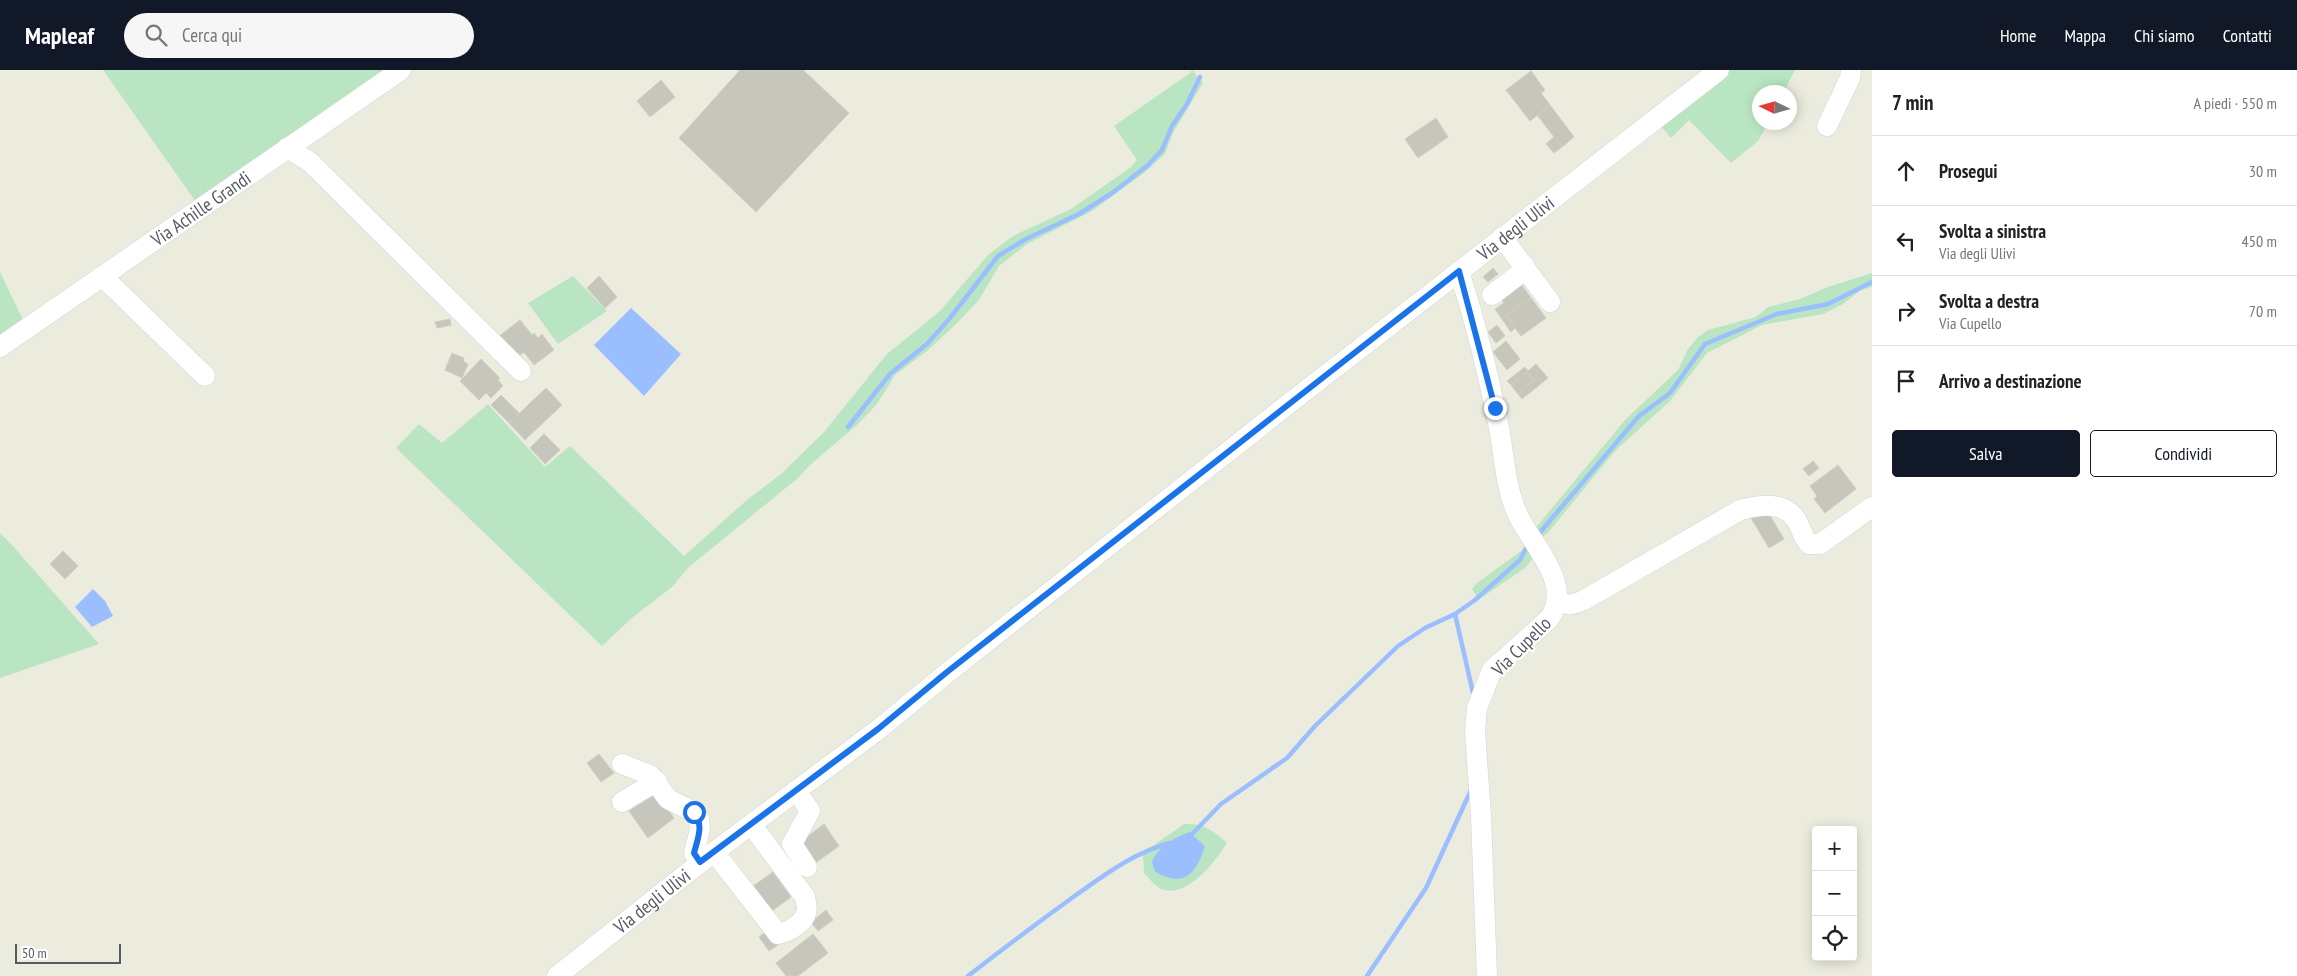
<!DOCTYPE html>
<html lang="it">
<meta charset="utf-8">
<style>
body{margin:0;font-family:"PT Sans Narrow",sans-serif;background:#f6f6f6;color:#222}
.controls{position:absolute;right:15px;bottom:15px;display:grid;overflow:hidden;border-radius:5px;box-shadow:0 2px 12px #0003}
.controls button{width:45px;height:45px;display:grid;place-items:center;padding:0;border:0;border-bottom:1px solid #e0e0e0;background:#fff;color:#222;font:25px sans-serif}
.compass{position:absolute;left:1752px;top:15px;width:45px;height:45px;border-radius:50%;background:#fff;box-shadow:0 2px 12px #0003;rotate:275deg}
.scale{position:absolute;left:15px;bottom:12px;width:106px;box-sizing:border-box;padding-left:5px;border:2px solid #585a61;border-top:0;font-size:14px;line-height:18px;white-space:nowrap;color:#585a61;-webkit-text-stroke:4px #fff;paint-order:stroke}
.stop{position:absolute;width:15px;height:15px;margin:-11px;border:4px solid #1a73e8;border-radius:50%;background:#fff}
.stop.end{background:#1a73e8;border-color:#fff;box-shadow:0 1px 5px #0008}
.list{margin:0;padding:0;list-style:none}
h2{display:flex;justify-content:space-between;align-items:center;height:65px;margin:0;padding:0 20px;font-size:21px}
h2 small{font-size:16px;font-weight:400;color:#767676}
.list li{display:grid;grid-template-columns:32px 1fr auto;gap:15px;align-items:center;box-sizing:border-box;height:70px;padding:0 20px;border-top:1px solid #e0e0e0}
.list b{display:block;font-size:19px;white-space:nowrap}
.list p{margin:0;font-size:16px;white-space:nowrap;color:#767676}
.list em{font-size:16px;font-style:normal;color:#767676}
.actions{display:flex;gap:10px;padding:15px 20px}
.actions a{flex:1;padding:11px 0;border:1px solid #111827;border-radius:5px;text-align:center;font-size:18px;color:#111827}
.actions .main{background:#111827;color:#fff}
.icon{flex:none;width:28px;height:28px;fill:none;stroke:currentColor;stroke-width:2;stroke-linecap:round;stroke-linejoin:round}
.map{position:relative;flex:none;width:1872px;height:906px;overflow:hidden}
header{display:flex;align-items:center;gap:30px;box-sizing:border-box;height:70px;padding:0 25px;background:#111827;color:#fff}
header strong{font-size:24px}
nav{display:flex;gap:28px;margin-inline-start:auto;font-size:18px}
.search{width:350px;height:45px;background:#f6f6f6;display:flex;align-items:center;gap:12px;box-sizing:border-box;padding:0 18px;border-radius:28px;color:#767676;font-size:19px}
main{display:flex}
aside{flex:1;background:#fff}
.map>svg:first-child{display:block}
.green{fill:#b9e5c3}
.water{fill:#9bbeff}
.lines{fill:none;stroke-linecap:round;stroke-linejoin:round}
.stream{stroke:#9bbeff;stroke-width:4.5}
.building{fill:#c7c6bc;stroke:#d0cfbd}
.minor-casing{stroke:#d2d3da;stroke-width:21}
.minor{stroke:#fff;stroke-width:20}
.route{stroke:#1a73e8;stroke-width:6}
.labels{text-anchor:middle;stroke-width:4.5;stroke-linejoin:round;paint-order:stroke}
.street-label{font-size:19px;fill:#585a61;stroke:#fff}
</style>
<header>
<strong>Mapleaf</strong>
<div class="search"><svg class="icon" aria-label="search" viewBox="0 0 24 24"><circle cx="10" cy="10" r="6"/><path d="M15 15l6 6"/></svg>Cerca qui</div>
<nav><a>Home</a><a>Mappa</a><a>Chi siamo</a><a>Contatti</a></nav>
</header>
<main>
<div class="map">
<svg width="1872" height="906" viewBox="0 0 1872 906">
<rect width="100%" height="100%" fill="#ececde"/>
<path class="green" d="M103,0H388L196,132Z
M1192,0L1203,13L1173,63L1165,84L1144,103L1092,141L1027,174L999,196L979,230L955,255L927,281L895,305L877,334L858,354L810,395L798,408L689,497L672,517L633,547L602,576L396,378L419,354L442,373L488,334L545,397L570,376L684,486L748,429L781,404L824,362L887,284L940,241L988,185L1013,166L1071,139L1131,97L1137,90L1114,56L1190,3Z
M1730,0H1795L1784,22H1760V52L1768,53L1758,71L1731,93L1689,50L1671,68L1660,55Z
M0,202L23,250L0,267Z
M1872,203V217L1861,220L1843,234L1823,244L1762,255L1707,283L1670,331L1615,381L1547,464L1539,469L1533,461L1626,349L1678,300L1688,279L1698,267L1708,260L1756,247L1768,237L1800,229L1828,217Z
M573,206L607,241L558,274L528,233Z
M0,463L12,475L99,574L0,608Z
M1527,480L1532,484L1533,488L1525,498L1481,528L1476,525L1472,519L1476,514L1521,481Z
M1184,754C1203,753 1213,760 1227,773C1215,792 1187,829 1161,819C1155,816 1148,807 1144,803L1143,785C1155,772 1170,765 1184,754Z"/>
<path class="water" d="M631,238L681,284L644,326L594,275Z
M93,519L105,531L113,546L92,557L75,537Z
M1189,762L1205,776C1196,804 1185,818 1155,802L1152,792C1159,775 1173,769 1189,762Z"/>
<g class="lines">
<path class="stream" d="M848,357L890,304L927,274L950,248L998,186L1026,169L1079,144L1112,123L1147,96L1162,80L1172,56L1187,34L1200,7
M1537,466L1639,346L1670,323L1705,274L1777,244L1828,234L1872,212
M1455,544L1473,623
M1187,766L1192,764L1221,734L1287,688L1315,656L1398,576L1425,558L1455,544L1475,530L1520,490L1526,478
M968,906C1004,878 1040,851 1076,825C1106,804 1135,782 1170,773
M1367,906L1426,818L1471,720"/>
</g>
<path class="building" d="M740,0H803L849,43L756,142L679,68Z
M1531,1L1545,20L1541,23L1550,35L1530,51L1506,20Z
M661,10L675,27L650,47L637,31Z
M1550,35L1574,67L1562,77L1537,45Z
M1436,48L1448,67L1418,88L1405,69Z
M1554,67L1562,77L1554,83L1546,74Z
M1493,198L1498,204L1488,212L1483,207Z
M599,206L617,227L605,238L587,218Z
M1522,215L1531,228L1506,246L1515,258L1511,262L1495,239L1504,233L1502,230Z
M1531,228L1546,248L1521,266L1506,246Z
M450,249L451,255L437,258L435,252Z
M520,250L532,265L534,263L538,268L542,264L554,280L534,295L524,282L515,289L498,267Z
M1497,255L1505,266L1496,273L1488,262Z
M1506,271L1520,289L1507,300L1493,282Z
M452,283L464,288L463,291L468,294L462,308L445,300Z
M481,289L500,308L498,310L503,316L491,328L486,323L479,330L460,311Z
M1536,294L1548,308L1522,329L1518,324L1534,310L1527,302L1511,315L1507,311L1525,297L1528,301Z
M1527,302L1534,310L1518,324L1511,315Z
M546,318L562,335L525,370L509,353Z
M501,325L519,343L509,353L491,335Z
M544,364L560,380L545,394L530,378Z
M1813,391L1819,398L1809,406L1803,399Z
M1838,395L1856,419L1825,443L1814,429L1817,426L1810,416Z
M1766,439L1784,469L1769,478L1751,448Z
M63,481L78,496L65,509L50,494Z
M599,684L614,703L601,712L587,693Z
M656,724L674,748L648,768L629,741Z
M824,754L839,776L814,794L799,773Z
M773,802L791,827L769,843L752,817Z
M826,840L833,850L818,861L811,852Z
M767,861L778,875L769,881L759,867Z
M813,864L828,883L798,906H786L776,893Z"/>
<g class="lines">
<g class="minor-casing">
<g id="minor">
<path d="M1827,56L1850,8L1851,0"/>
<path d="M287,78L310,92L521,301"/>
<path d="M1502,167L1550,232"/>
<path d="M1459,201C1475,251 1488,302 1498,353C1504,382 1505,416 1517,443C1530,474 1575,513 1549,549L1492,600L1477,638L1475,661L1481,746L1487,906"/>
<path d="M102,206L205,306"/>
<path d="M1492,225L1522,202L1524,195"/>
<path id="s1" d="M0,277L401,0"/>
<path d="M1557,529C1567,537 1573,535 1584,530L1740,440C1759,435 1787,430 1798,453C1802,461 1803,467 1809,474H1820L1872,437"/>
<path d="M622,694L650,705L668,729L694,742L699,749L700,759L694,783L701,792"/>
<path d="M796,720L810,741L792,774L807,797"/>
<path d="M622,732L657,711"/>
<path d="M714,782L778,864C787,863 804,853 806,843C808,839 806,832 805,827L751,754"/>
<path id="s2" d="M557,906L714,782L879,659L947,603L1291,332L1719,0"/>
</g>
</g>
<use href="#minor" class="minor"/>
</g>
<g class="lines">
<path class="route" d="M694,742C704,755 698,768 694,783L700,792L878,659L947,602L1459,201L1495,338"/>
</g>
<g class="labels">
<g class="street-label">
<text dy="7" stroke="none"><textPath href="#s1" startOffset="244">Via Achille Grandi</textPath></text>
<text dy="7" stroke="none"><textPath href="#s2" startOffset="1216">Via degli Ulivi</textPath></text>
<text transform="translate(1521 576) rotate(-45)" y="7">Via Cupello</text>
<text dy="7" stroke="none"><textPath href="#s2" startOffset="121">Via degli Ulivi</textPath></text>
</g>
</g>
</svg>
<div class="controls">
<button>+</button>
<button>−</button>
<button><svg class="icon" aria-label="locate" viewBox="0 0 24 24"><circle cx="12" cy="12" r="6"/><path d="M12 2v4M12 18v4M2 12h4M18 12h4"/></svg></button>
</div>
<svg class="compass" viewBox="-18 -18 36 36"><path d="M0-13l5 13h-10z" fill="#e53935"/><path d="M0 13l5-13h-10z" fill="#767676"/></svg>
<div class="scale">50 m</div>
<div class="stop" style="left:694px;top:742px"></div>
<div class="stop end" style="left:1495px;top:338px"></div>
</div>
<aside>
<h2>7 min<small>A piedi · 550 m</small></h2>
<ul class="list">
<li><svg class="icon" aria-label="ahead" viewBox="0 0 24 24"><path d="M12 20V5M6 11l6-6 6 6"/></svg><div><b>Prosegui</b></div><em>30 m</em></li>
<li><svg class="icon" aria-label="left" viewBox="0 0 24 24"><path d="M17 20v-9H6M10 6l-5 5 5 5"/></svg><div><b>Svolta a sinistra</b><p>Via degli Ulivi</p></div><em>450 m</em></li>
<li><svg class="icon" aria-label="right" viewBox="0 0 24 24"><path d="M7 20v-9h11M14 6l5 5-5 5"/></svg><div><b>Svolta a destra</b><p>Via Cupello</p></div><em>70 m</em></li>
<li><svg class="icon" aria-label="arrive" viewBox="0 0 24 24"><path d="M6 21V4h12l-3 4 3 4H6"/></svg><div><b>Arrivo a destinazione</b></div></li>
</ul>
<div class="actions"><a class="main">Salva</a><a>Condividi</a></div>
</aside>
</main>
